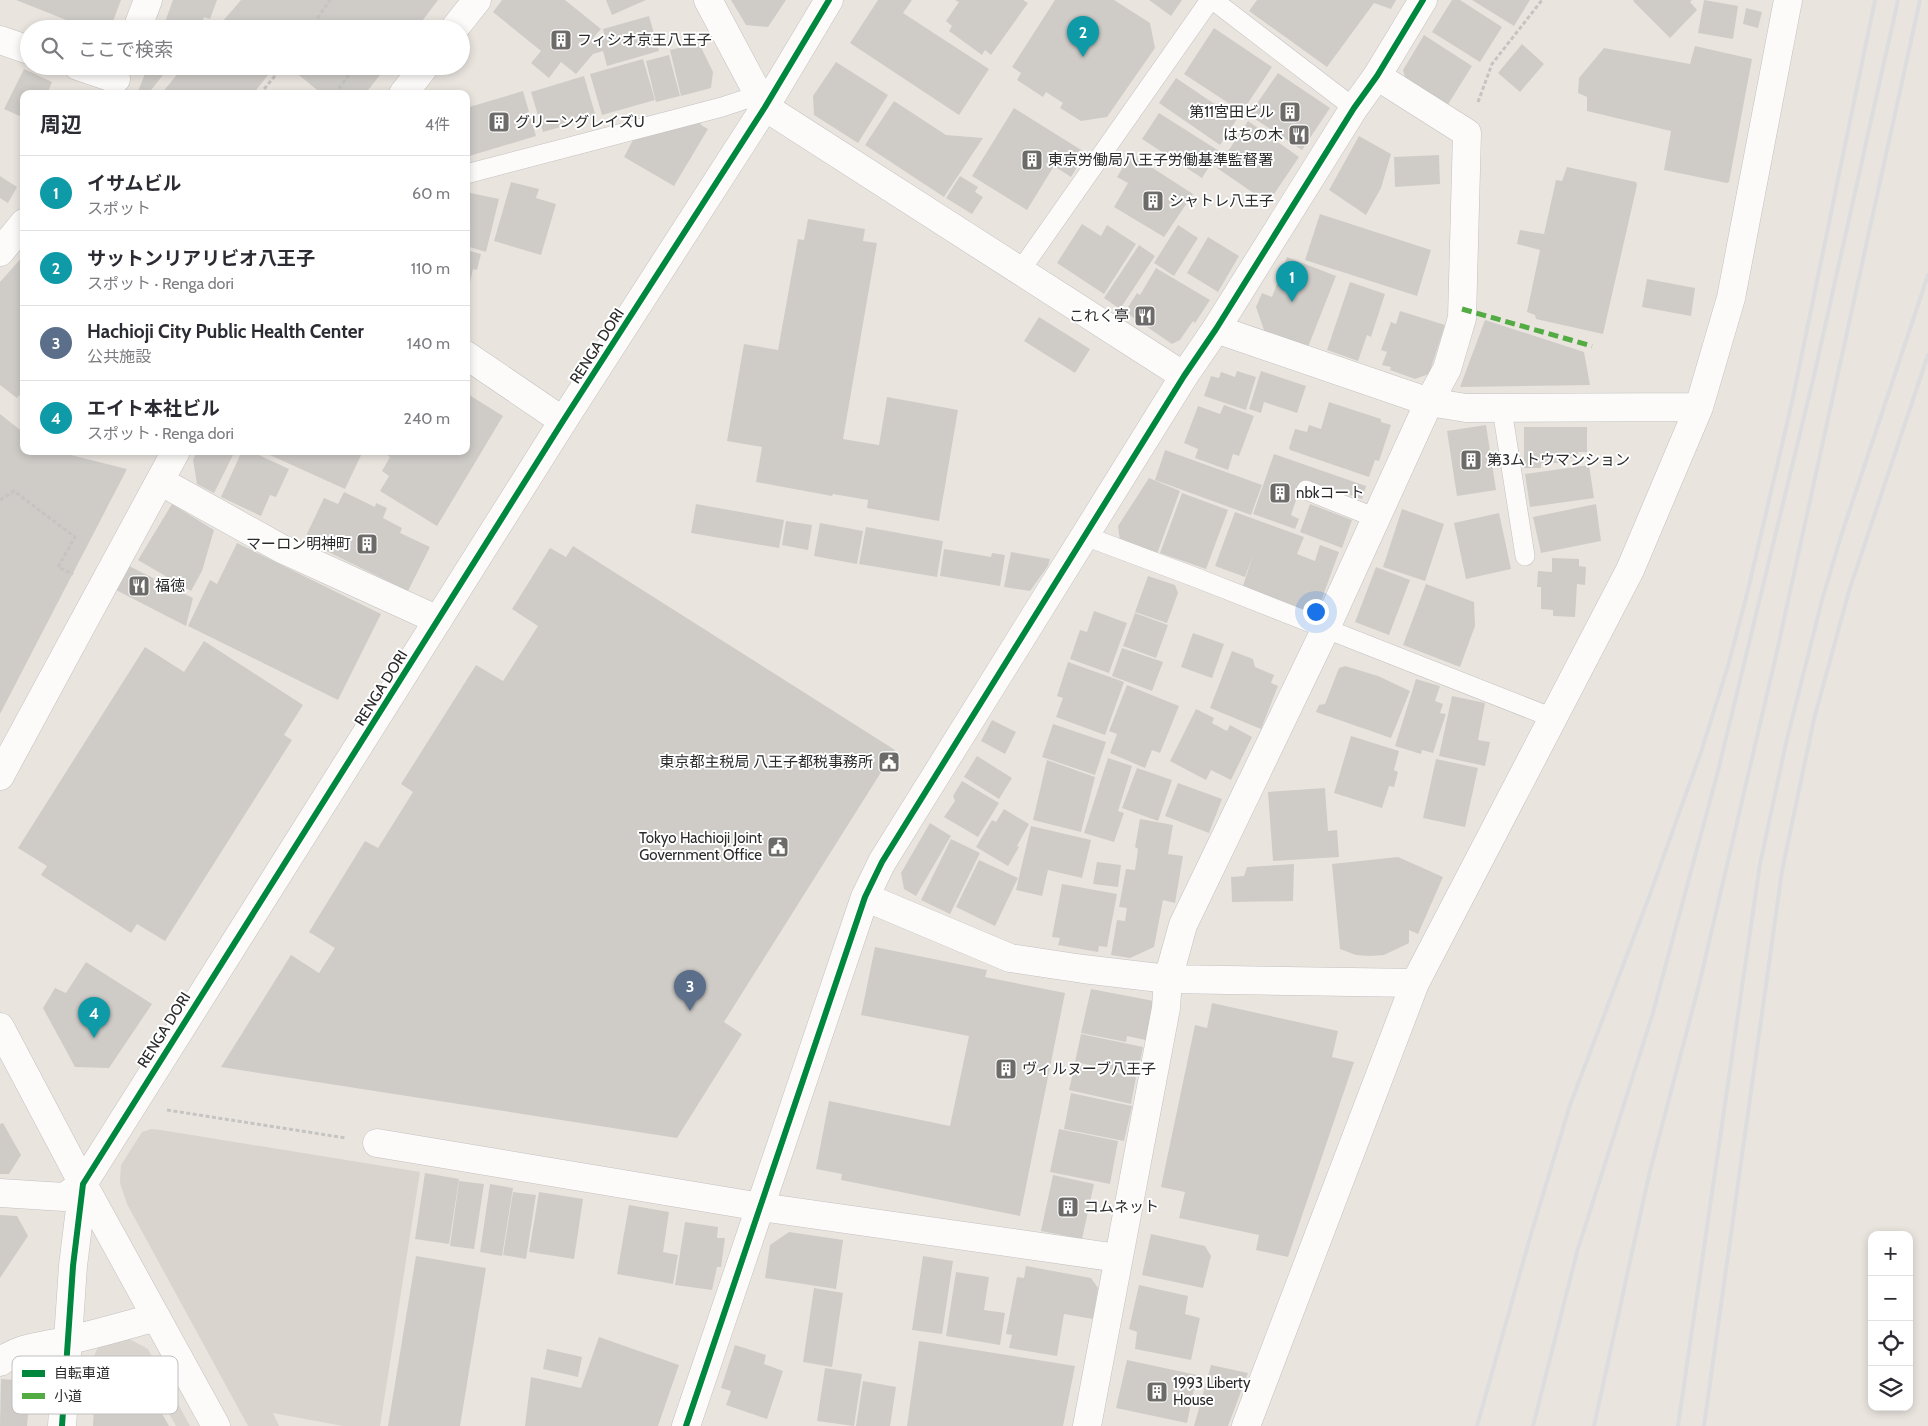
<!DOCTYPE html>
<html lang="ja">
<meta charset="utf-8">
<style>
body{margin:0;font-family:Cabin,"Noto Sans JP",sans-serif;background:#f7f7f7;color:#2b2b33}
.controls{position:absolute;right:15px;bottom:15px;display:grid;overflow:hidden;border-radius:10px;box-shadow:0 2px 8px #0003}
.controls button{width:45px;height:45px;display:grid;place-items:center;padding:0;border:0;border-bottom:1px solid #e1e1e2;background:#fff;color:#2b2b33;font:25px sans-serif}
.you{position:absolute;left:1315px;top:611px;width:18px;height:18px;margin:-12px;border:4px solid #fff;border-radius:50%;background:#1a73e8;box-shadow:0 0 0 8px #1a73e833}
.badge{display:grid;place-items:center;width:32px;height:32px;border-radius:50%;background:#db2777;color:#fff;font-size:16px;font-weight:700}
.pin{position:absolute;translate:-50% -41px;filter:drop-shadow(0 1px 2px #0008)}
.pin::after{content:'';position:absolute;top:26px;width:18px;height:15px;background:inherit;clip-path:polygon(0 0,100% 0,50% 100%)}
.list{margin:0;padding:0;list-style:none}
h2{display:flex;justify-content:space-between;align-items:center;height:65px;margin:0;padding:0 20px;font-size:21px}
h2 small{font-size:16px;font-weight:400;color:#7c7c81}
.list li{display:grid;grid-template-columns:32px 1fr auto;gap:15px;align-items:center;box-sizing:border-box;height:75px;padding:0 20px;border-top:1px solid #e1e1e2}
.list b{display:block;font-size:19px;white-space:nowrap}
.list p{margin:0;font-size:16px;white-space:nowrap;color:#7c7c81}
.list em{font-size:16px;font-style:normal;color:#7c7c81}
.icon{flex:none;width:28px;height:28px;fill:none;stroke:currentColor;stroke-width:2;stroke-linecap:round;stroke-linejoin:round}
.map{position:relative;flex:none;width:1928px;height:1426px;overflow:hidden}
.search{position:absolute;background:#fff;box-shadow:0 2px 8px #0003;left:20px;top:20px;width:450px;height:55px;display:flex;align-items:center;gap:12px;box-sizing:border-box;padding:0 18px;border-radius:28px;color:#7c7c81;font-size:19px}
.panel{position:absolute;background:#fff;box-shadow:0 2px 8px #0003;left:20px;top:90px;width:450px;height:365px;border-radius:10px}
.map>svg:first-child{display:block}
.plaza{fill:#d9d4ce}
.building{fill:#cfccc8}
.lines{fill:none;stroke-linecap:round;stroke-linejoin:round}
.lane-casing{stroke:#c2c0c0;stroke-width:20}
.street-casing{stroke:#c2c0c0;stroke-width:29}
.secondary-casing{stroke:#c2c0c0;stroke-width:29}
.path{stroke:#c5c4c3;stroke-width:3;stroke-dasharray:4 2.5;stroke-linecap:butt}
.lane{stroke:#fcfbfa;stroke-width:19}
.street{stroke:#fcfbfa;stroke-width:28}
.secondary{stroke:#fcfbfa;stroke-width:28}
.rail{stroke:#dddddf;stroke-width:4}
.quiet{stroke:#53ab44;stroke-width:5;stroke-dasharray:10 5;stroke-linecap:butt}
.cycleway-casing{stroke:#fff;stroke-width:9}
.cycleway{stroke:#00873e;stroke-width:6}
.labels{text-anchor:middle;stroke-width:4;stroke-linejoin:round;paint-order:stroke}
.poi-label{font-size:15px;fill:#2a2a2a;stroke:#fff;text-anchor:start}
.street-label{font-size:15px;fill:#2a2a2a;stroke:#fff}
.key{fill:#fff;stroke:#bfbfbf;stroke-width:1}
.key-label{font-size:14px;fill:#2a2a2a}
</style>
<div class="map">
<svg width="1928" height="1426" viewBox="0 0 1928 1426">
<rect width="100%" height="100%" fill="#e9e4de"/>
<path class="plaza" d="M151,1129L161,1130L420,1172L380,1426H343L273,1413L279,1426H248L127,1204L120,1183L121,1165L142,1132Z
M124,1336L148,1349L190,1426H176L142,1366L92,1376L82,1385L100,1342Z"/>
<path class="building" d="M16,0H121L110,29H89Z
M173,0H217L210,19L204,17L200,29H183L165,22Z
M241,0H438L416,29H216Z
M502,0H565L601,29L593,38L596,41L605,39L603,29L649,16L659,51L607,66L603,51L593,54L576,74L561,62L549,78L531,63L541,51L493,12Z
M606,0H646L612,15Z
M731,0H786L768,27L746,25Z
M878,0H912L903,13L989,69L959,115L850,43Z
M955,0H1023L1028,3L991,55L985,50L982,55L949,31L952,26L946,21L959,2Z
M1055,0H1114L1150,23L1155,48L1107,117L1081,121L1060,108L1063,103L1046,92L1043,97L1017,80L1021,73L1012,67Z
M1149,0H1182L1171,16Z
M1257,0H1396L1391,9L1374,3L1327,67L1249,11Z
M1452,0H1460L1502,27L1480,62L1432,32Z
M1472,0H1530L1514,26Z
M1634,0H1692L1690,2L1697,10L1670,38L1633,1Z
M1704,0L1738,6L1733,39L1698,33Z
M1746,8L1762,12L1758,28L1743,24Z
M1214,28L1272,67L1242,112L1184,74Z
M1424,35L1472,66L1447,106L1405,77L1403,70Z
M699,43L713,72L711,88L681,96L670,50Z
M1522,44L1544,64L1520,92L1498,73Z
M1695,46L1752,59L1729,182L1727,183L1664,170L1671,131L1587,111V97L1578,93L1579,78L1604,48L1690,64Z
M669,55L680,96L656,102L646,61Z
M643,59L655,100L602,115L590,74Z
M836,62L888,95L858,143L814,115L813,96Z
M148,66H170L148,94H137Z
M184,66H275L253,94H161Z
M288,66H387L365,94H322Z
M24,69L52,82L47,94H24L22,117L4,109Z
M1278,73L1330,108L1302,150L1249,115Z
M584,76L596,117L543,132L531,92Z
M1176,78L1237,119L1220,145L1159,103Z
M523,91L536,136L466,157V108Z
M894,101L946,135L983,138L944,197L865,145Z
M1014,108L1086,153L1071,177L1054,166L1027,210L972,176Z
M1159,113L1219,151L1202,178L1142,139Z
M699,118L701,125L708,129L674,186L624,157L634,138Z
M1248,121L1299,157L1268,203L1217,168Z
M1359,136L1391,154L1381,188L1366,215L1329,190Z
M1131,154L1193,194L1164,237L1114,207L1128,183L1117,177Z
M1439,155L1440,184L1395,187L1394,157Z
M1567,167L1636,182L1637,185L1603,334L1536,319L1535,315L1527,312L1540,250L1517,244L1520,230L1544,234L1556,180L1562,181Z
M0,176L17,187L8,203L0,198Z
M960,176L978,187L975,192L983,197L972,214L946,198Z
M511,182L539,189L536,198L556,204L541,255L494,241Z
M466,192L499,199L486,252L466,246Z
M1320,214L1431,250L1417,296L1305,260Z
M808,219L865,229L863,241L877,243L843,439L879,445L887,397L958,410L939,521L867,508L868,500L833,494L832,496L756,482L762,447L727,441L744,344L778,350L798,239L804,240Z
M1082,224L1101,236L1107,225L1136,244L1104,294L1057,263Z
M1178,225L1198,238L1174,276L1154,263Z
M1208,237L1239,256L1218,292L1187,273Z
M1139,245L1155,256L1120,309L1104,298Z
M466,250L481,254L477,270L473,269L467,295Z
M24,255V390L17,398L0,385V282Z
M1287,257L1336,276L1308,347L1264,330L1256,307L1262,293L1272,297Z
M1156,268L1210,300L1195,323L1193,321L1180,340L1172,344L1125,312L1137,293L1140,295Z
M1647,279L1695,288L1691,316L1642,307Z
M1350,282L1385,294L1371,337L1367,335L1358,361L1327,350Z
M1400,311L1445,325L1429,374L1415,379L1390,370L1391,367L1382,365L1387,352L1381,350L1391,322L1396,324Z
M1039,317L1090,349L1075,373L1024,341Z
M1485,320L1584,352L1590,385L1460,387Z
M1237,371L1256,377L1246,410L1204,396L1211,376L1219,378L1221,372L1235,377Z
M1261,371L1306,386L1297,413L1264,402L1261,413L1249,409Z
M466,393L503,416L437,526L380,491L389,476L382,471L390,457L381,451H466Z
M1329,402L1381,419V422L1391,425L1379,461L1375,460L1369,477L1290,450L1289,448L1295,429L1307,432L1309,425L1321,429Z
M1224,405L1254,416L1239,456L1233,454L1228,470L1195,458L1198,449L1184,443L1198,406L1220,414Z
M0,414L24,433V451H55L127,469L0,714Z
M1486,425L1496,490L1457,496L1447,431Z
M1524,427H1587V452H1578V458H1560L1559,463H1541V468H1524Z
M1165,450L1262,485L1251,515L1155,480Z
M197,451H235L214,493L197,484L193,460Z
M242,451H250L289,469L276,497L270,495L261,516L221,497Z
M261,451H363L345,489Z
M1274,454L1366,486L1362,499L1303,480L1291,515L1299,519L1295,529L1253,514Z
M1589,465L1594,498L1530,507L1525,474Z
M1149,478L1180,491L1157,554L1120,541L1118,526Z
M344,492L375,507L376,503L387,508L383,518L402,528L400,533L430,547L408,591L304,540L324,498L338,504Z
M1182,493L1228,510L1206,569L1160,553Z
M172,504L214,530L202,571L191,591L138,560Z
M696,504L784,520L779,548L691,533Z
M1310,504L1352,520L1342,548L1300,532Z
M1596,504L1601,541L1541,553L1533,517Z
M1402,509L1444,524L1425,581L1383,567Z
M1235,512L1304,537L1297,554L1315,561L1320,545L1339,552L1320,604L1305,611L1242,589L1253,555L1245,577L1215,566Z
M1499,513L1511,569L1466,579L1454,523Z
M786,521L812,525L808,550L782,545Z
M820,523L863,531L857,564L814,556Z
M866,527L943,541L937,577L859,564Z
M237,543L381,614L338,700L188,626L210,580L217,584Z
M573,546L895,750L724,1022L742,1034L677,1138L221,1067L291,955L319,973L335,948L309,932L365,841L378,848L413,792L401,784L476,665L503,681L538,626L512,609L550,548L566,557Z
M944,549L991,557L992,553L1005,555L1000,586L940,576Z
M1011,552L1050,559L1048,566L1030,591L1004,587Z
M1552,558L1579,559V566L1586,567L1585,585L1577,584L1575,617L1553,616V610L1541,609V587H1537L1538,571L1552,572Z
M129,566L193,598L186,626L116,590Z
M1376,567L1410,580L1389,635L1355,622Z
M1148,576L1175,585L1178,593L1167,623L1135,612Z
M1426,584L1474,602L1475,626L1460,667L1403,645Z
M1094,611L1127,623L1109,673L1070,659L1080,630L1087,632Z
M1135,613L1168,625L1156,658L1123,646Z
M1193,633L1224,644L1212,678L1181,667Z
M204,641L303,705L284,735L292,740L165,941L137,924L131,933L41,875L47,866L18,848L145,647L184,672Z
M1122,648L1163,662L1152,691L1112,676Z
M1232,651L1253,659L1255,667L1274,675L1271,683L1278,686L1261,729L1210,708Z
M1068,662L1124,682L1105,735L1056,717L1063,698L1057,696Z
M1345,666L1378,676L1410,691L1391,738L1316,712L1319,705L1325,704L1339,668Z
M1416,679L1440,686L1435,701L1443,704L1440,713L1446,714L1433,753L1422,750L1421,754L1395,746Z
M1127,685L1179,706L1160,753L1152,750L1145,768L1110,753L1117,734L1109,731Z
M1452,696L1485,703L1478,740L1490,742L1485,766L1439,756Z
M1196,709L1214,718L1212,723L1227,731L1230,725L1252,737L1231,780L1211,770L1206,780L1170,761Z
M992,720L1016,732L1005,754L981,741Z
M1053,724L1106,742L1095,775L1042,757Z
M1351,736L1399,751L1394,770L1398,772L1394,787L1389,786L1382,808L1334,793Z
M977,756L1012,778L999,799L964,777Z
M1108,758L1132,766L1118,811L1124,813L1114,842L1084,833Z
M1436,759L1478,768L1465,827L1423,818Z
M1047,760L1095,777L1081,832L1033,820Z
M1137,768L1172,780L1158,821L1122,808Z
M962,781L999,803L978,837L944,817L955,801L953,796Z
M1178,783L1222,799L1209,833L1165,816Z
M1325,788L1328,831L1337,830L1339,857L1273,861L1268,792Z
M1004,809L1029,824L1017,846L1019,847L1008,866L976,847L992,820L996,822Z
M1140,819L1173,825L1168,854L1183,856L1175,903L1163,900L1154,947L1130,958L1111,955L1117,920L1125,921L1127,908L1119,907L1126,869L1135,870L1138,849L1135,847Z
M930,823L951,836L916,896L904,889L901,873Z
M1031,826L1091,840L1082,878L1048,870L1042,896L1016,890Z
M951,839L980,853L950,914L921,900Z
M1398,857L1443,877L1418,934L1409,930V943L1384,955L1370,956L1356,955L1340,949L1332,864Z
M979,860L1018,878L995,926L956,907Z
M1097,862L1121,865L1118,887L1093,884Z
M1294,864L1293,901L1232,902L1231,877L1244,876L1247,867Z
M1062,884L1117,894L1107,947L1099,946L1098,952L1058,945L1060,938L1052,937Z
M875,947L987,970L985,977L1065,993L1020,1216L841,1180L842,1174L816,1169L829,1101L950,1126L969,1036L861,1015Z
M86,962L152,1004L109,1068L75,1067L43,1008L55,988L66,993Z
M1091,989L1154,1001L1150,1041L1127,1036L1126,1042L1081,1033Z
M1212,1003L1338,1031L1332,1057L1354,1062L1288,1257L1256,1250L1259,1235L1179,1218L1185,1192L1161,1187L1195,1025L1207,1028Z
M1081,1034L1143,1047L1137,1075L1075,1062Z
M1075,1064L1136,1077L1131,1104L1069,1090Z
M1071,1093L1132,1106L1124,1141L1064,1129Z
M3,1123L21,1155L9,1174H0V1124Z
M1059,1129L1118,1141L1110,1184L1050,1172Z
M425,1173L459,1179L449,1244L415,1239Z
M1053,1175L1094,1184L1082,1239L1041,1231Z
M459,1181L484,1184L474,1249L450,1246Z
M490,1184L513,1188L502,1256L480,1252Z
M513,1192L536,1195L526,1259L503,1255Z
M539,1192L583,1199L574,1259L529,1252Z
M629,1205L669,1212L663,1252L678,1255L673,1284L617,1274Z
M0,1215L17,1216L28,1236L0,1278Z
M685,1222L718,1227L717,1238H725L721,1267H717L712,1290L675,1285Z
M789,1232L843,1240L836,1289L765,1278L770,1245Z
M1151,1234L1205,1246L1211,1256L1203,1288L1142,1275Z
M416,1256L486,1268L460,1426H388Z
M923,1256L953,1261L942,1334L912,1330Z
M1026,1266L1091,1278L1098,1288L1093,1319L1064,1314L1057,1356L1009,1348L1012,1335L1006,1334L1017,1277L1024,1278Z
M956,1272L989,1277L984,1310L1005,1313L1000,1345L946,1336Z
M1139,1285L1188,1296L1185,1314L1200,1318L1191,1360L1135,1349L1137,1332L1129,1329Z
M814,1288L843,1293L832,1367L803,1362Z
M599,1337L679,1365L658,1426H525L531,1377L581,1388Z
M919,1341L1075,1366L1063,1426H907Z
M735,1345L766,1355L764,1364L783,1371L767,1419L726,1405L731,1391L721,1388Z
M547,1349L582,1357L578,1377L543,1369Z
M1127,1360L1197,1375L1187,1423L1116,1408Z
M1211,1365L1248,1373L1228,1426H1194Z
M825,1368L862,1374L854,1426L817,1421Z
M1,1379L31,1381L27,1426H0Z
M119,1379L132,1380L138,1385L142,1392L151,1394L169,1426H93L94,1405L102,1399L103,1392L110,1383Z
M863,1381L896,1387L890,1426H856Z"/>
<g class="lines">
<g class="lane-casing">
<path id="lane" d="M1213,0L1354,108
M466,174L722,107L758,95
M1020,271L1210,0
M1502,409L1525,556
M1306,490L1376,518
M1085,536L1197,578L1553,718"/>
</g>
<g class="street-casing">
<path id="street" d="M708,0L765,107L1184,376
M137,29L148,0
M454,29L477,0
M0,40L29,50
M78,66L116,79
M403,94L425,66
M0,252L24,223
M1216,329L1429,402L1466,408L1699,407
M466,355L563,421
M160,481L282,549L438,620
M0,776L176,451
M865,897L1010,958L1083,969L1168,979L1415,983
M377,1143L761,1207L1118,1258
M0,1193L64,1197L83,1184
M0,1362C20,1346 46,1346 70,1340C99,1333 128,1325 156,1317
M686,1426L865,897L882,862L1184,376L1216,329L1354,108L1377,76L1423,0
M1087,1426L1166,1008L1168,979L1183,925L1326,628L1429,402L1447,369L1462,318L1467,133L1377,76
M1246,1426L1415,983L1630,570L1699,407L1731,298L1788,0"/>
</g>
<g class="secondary-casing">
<path id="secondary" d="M0,1027L83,1184L216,1426
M62,1426L73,1266L83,1184L563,421L765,107L829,0"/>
</g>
<path class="path" d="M310,29L330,0
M260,94L283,66
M335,94L355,66
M1478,102L1492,64L1542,0
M0,500L14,491L75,537L58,567L73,574
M167,1110L346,1138"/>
<use href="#lane" class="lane"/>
<use href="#street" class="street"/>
<use href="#secondary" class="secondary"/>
<path class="rail" d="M1477,1426L1529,1241L1570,1105L1649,897L1701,752L1728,666L1748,590L1792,402L1875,0
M1533,1426L1577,1252L1652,1016L1718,771L1813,380L1898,0
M1594,1426L1649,1175L1699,985L1775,660L1920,0
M1678,1426L1760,864L1786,743L1822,600L1841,536L1928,275
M1704,1426L1782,871L1814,719L1849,591L1928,355"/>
<path class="quiet" d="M1462,309L1592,346"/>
<g class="cycleway-casing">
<path id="cycleway" d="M62,1426L73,1266L83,1184L563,421L765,107L829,0
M686,1426L865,897L882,862L1184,376L1216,329L1354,108L1377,76L1423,0"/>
</g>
<use href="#cycleway" class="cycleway"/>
</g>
<defs>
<g id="building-square" transform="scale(1.125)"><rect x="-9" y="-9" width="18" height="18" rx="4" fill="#6d6b69" stroke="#fff"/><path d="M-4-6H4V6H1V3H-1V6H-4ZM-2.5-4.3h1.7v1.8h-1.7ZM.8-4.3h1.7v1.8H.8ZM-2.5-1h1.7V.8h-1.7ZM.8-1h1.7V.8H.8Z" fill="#fff"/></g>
<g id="restaurant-square" transform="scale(1.125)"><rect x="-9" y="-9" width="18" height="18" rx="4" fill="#6d6b69" stroke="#fff"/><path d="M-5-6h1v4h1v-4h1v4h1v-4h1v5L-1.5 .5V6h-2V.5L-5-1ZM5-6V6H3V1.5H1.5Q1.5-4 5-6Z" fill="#fff"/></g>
<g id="civic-square" transform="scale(1.125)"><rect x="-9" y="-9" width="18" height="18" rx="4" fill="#6d6b69" stroke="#fff"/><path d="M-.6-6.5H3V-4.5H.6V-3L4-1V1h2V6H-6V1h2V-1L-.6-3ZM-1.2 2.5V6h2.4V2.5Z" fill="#fff"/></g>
</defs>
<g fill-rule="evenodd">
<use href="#building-square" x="561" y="40"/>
<use href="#building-square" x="1290" y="112"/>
<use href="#building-square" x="499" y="122"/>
<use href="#restaurant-square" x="1299" y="135"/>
<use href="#building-square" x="1032" y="160"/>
<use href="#building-square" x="1153" y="201"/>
<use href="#restaurant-square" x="1145" y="316"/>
<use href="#building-square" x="1471" y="460"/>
<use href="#building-square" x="1280" y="493"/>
<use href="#building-square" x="367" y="544"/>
<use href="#restaurant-square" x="139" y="586"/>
<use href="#civic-square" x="889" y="762"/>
<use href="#civic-square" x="778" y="847"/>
<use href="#building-square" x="1006" y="1069"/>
<use href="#building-square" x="1068" y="1207"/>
<use href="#building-square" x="1157" y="1392"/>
</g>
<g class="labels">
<g class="poi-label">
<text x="577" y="45">フィシオ京王八王子</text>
<text x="1274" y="117" text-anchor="end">第11宮田ビル</text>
<text x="515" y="127">グリーングレイズU</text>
<text x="1283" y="140" text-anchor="end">はちの木</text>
<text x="1048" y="165">東京労働局八王子労働基準監督署</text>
<text x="1169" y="206">シャトレ八王子</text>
<text x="1129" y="321" text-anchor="end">これく亭</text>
<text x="1487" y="465">第3ムトウマンション</text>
<text x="1296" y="498">nbkコート</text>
<text x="351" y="549" text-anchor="end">マーロン明神町</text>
<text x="155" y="591">福徳</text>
<text x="873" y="767" text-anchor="end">東京都主税局 八王子都税事務所</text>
<text x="762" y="843" text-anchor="end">Tokyo Hachioji Joint<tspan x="762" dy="17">Government Office</tspan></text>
<text x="1022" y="1074">ヴィルヌーブ八王子</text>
<text x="1084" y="1212">コムネット</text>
<text x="1173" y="1388">1993 Liberty<tspan x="1173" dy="17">House</tspan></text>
</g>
<g class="street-label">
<text transform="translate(597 346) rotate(-57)" y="5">RENGA DORI</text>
<text transform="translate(381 688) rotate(-58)" y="5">RENGA DORI</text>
<text transform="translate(164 1030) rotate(-58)" y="5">RENGA DORI</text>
</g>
</g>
<rect x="12" y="1356" width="166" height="58" rx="8" class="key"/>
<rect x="22" y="1370" width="23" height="7" fill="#00873e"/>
<rect x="22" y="1393" width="23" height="6" fill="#53ab44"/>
<g class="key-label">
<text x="54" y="1378">自転車道</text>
<text x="54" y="1401">小道</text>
</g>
</svg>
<div class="controls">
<button>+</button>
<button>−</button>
<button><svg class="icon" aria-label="locate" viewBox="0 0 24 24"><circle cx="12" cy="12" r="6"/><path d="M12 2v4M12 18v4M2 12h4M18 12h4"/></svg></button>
<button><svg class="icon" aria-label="layers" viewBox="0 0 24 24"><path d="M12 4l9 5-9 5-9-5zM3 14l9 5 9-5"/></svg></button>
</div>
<div class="you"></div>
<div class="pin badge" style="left:1292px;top:302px;background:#0f9aa8">1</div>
<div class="pin badge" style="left:1083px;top:57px;background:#0f9aa8">2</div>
<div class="pin badge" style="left:690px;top:1011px;background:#5c6f8a">3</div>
<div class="pin badge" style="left:94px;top:1038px;background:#0f9aa8">4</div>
<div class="search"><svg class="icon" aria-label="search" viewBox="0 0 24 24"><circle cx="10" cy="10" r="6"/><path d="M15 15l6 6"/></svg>ここで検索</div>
<section class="panel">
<h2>周辺<small>4件</small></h2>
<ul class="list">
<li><span class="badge" style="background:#0f9aa8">1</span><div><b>イサムビル</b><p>スポット</p></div><em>60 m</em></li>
<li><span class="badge" style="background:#0f9aa8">2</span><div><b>サットンリアリビオ八王子</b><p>スポット · Renga dori</p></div><em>110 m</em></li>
<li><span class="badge" style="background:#5c6f8a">3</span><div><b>Hachioji City Public Health Center</b><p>公共施設</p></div><em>140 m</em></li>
<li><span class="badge" style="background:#0f9aa8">4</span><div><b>エイト本社ビル</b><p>スポット · Renga dori</p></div><em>240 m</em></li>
</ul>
</section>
</div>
